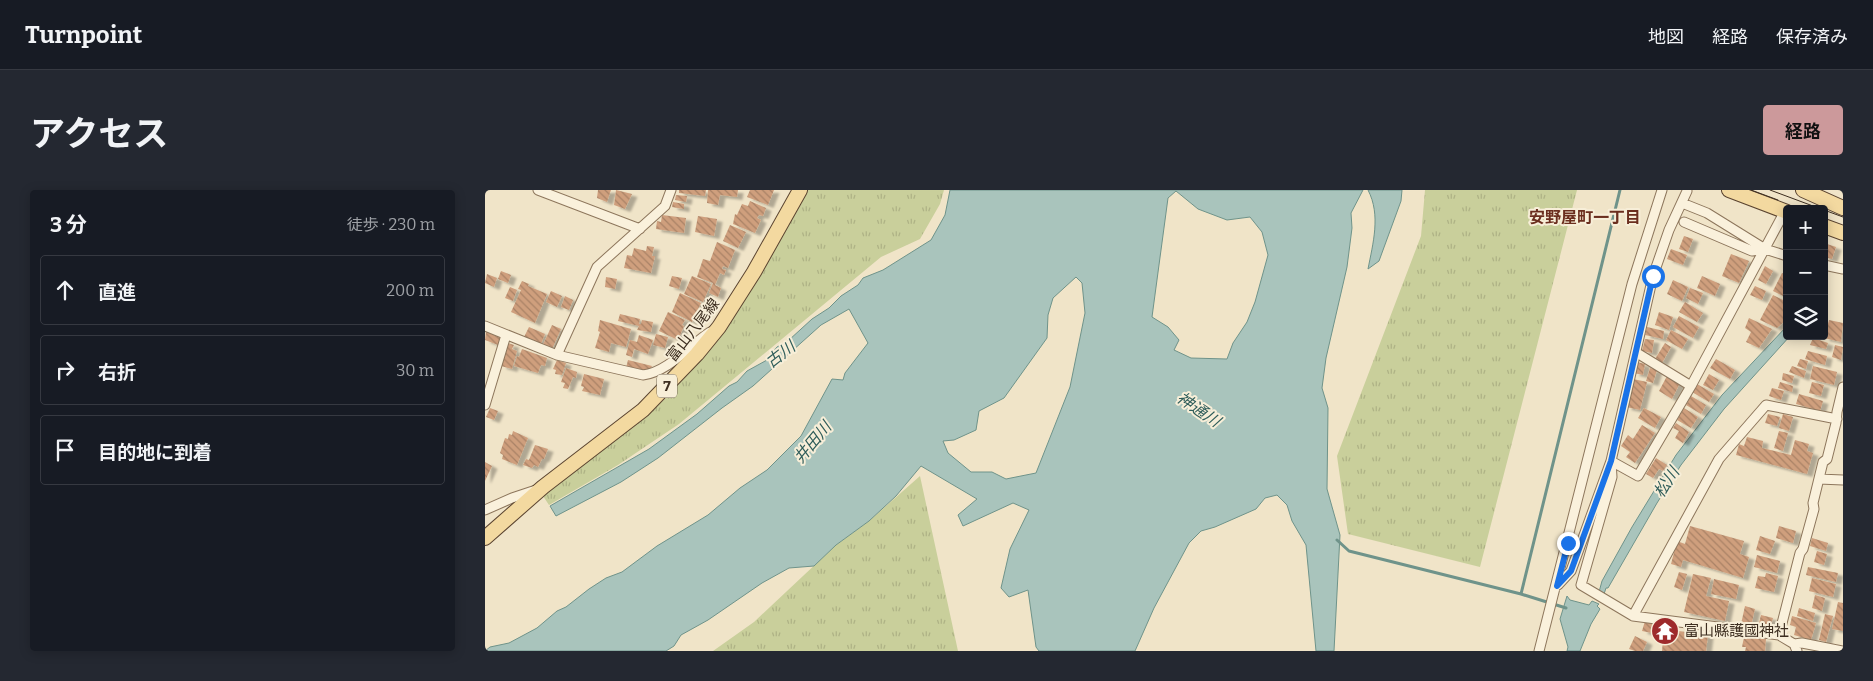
<!DOCTYPE html>
<html lang="ja">
<meta charset="utf-8">
<style>
body{margin:0;font-family:Bitter,"Noto Sans JP",serif;background:#242831;color:#f1f3f6}
.controls{position:absolute;right:15px;top:15px;display:grid;overflow:hidden;border-radius:5px;box-shadow:0 2px 12px #0003}
.controls button{width:45px;height:45px;display:grid;place-items:center;padding:0;border:0;border-bottom:1px solid #363941;background:#171b24;color:#f1f3f6;font:25px sans-serif}
.stop{position:absolute;width:15px;height:15px;margin:-11px;border:4px solid #1a73e8;border-radius:50%;background:#fff}
.stop.end{background:#1a73e8;border-color:#fff;box-shadow:0 1px 5px #0008}
.list{margin:0;padding:0;list-style:none}
h2{display:flex;justify-content:space-between;align-items:center;height:65px;margin:0;padding:0 20px;font-size:21px}
h2 small{font-size:16px;font-weight:400;color:#9ea1a6}
.list li{display:grid;grid-template-columns:32px 1fr auto;gap:15px;align-items:center;box-sizing:border-box;height:70px;margin:0 10px 10px;padding:0 10px;border:1px solid #363941;border-radius:5px}
.list b{display:block;font-size:19px;white-space:nowrap}
.list em{font-size:16px;font-style:normal;color:#9ea1a6}
.icon{flex:none;width:28px;height:28px;fill:none;stroke:currentColor;stroke-width:2;stroke-linecap:round;stroke-linejoin:round}
.map{position:relative;flex:none;width:1358px;height:461px;overflow:hidden;border-radius:5px}
header{display:flex;align-items:center;gap:30px;box-sizing:border-box;height:70px;padding:0 25px;background:#171b24;border-bottom:1px solid #363941}
header strong{font-size:24px}
nav{display:flex;gap:28px;margin-inline-start:auto;font-size:18px}
.intro{display:flex;align-items:center;justify-content:space-between;box-sizing:border-box;height:120px;padding:0 30px}
h1{margin:0;font-size:35px}
.button{padding:12px 22px;border-radius:5px;background:#cc999b;color:#111;font-size:18px;font-weight:700}
main{display:flex;gap:30px;padding:0 30px}
aside{flex:1;background:#171b24;border-radius:5px;box-shadow:0 2px 12px #0003}
.map>svg:first-child{display:block}
.grass{fill:url(#grass-tufts)}
.water{fill:#a9c4bc;stroke:#6f938a;fill-rule:evenodd}
.lines{fill:none;stroke-linecap:round;stroke-linejoin:round}
.stream{stroke:#6f938a;stroke-width:3}
.building{fill:url(#building-back-hatch);filter:url(#shadow)}
.street-casing{stroke:#8d765c;stroke-width:11}
.primary-casing{stroke:#5b4430;stroke-width:16}
.street{stroke:#faf1dc;stroke-width:9}
.primary{stroke:#f3d9a0;stroke-width:14}
.tram{stroke:#3d2e20;stroke-width:1}
.route{stroke:#1a73e8;stroke-width:6}
.labels{text-anchor:middle;stroke-width:4;stroke-linejoin:round;paint-order:stroke}
.shield{fill:#f7eed8;stroke:#756857;stroke-width:1}
.shield-label{font-size:14px;font-weight:bold;fill:#3d2e20}
.street-label{font-size:15px;fill:#3d2e20;stroke:#f7eed8}
.poi-label{font-size:15px;fill:#3d2e20;stroke:#f7eed8;text-anchor:start}
.neighbourhood-label{font-size:16px;font-weight:bold;fill:#6b2e1e;stroke:#f7eed8}
.water-label{font-size:16px;font-style:italic;fill:#2f5d5a;stroke:#f7eed8}
</style>
<header>
<strong>Turnpoint</strong>
<nav><a>地図</a><a>経路</a><a>保存済み</a></nav>
</header>
<div class="intro"><h1>アクセス</h1><a class="button">経路</a></div>
<main>
<aside>
<h2>3 分<small>徒歩 · 230 m</small></h2>
<ul class="list">
<li><svg class="icon" aria-label="ahead" viewBox="0 0 24 24"><path d="M12 20V5M6 11l6-6 6 6"/></svg><div><b>直進</b></div><em>200 m</em></li>
<li><svg class="icon" aria-label="right" viewBox="0 0 24 24"><path d="M7 20v-9h11M14 6l5 5-5 5"/></svg><div><b>右折</b></div><em>30 m</em></li>
<li><svg class="icon" aria-label="arrive" viewBox="0 0 24 24"><path d="M6 21V4h12l-3 4 3 4H6"/></svg><div><b>目的地に到着</b></div></li>
</ul>
</aside>
<div class="map">
<svg width="1358" height="461" viewBox="0 0 1358 461">
<defs>
<pattern id="grass-tufts" width="24" height="20" patternUnits="userSpaceOnUse" patternTransform="scale(1.25)"><rect width="24" height="20" fill="#c9cf9b"/><path d="M3 7l-1-3M5 7V3M7 7l1-3M15 17l-1-3M17 17v-4M19 17l1-3" fill="none" stroke="#aeb285"/></pattern>
<pattern id="building-back-hatch" width="6" height="6" patternUnits="userSpaceOnUse" patternTransform="scale(1.25)"><rect width="6" height="6" fill="#cf9f7d"/><path d="M-1 5l2 2M0 0l6 6M5-1l2 2" fill="none" stroke="#a98266"/></pattern>
<filter id="shadow"><feDropShadow dx="5.5" dy="3" stdDeviation="1" flood-color="#0004"/></filter>
</defs>
<rect width="100%" height="100%" fill="#f0e4c8"/>
<path class="grass" d="M322,0H459L455,14L435,49L396,67L194,234L133,275L64,315L58,306L132,249L181,208L238,141Z
M940,0H1092L995,377L863,344L852,266L936,46Z
M435,286L473,461H228L269,432L351,355L384,331Z"/>
<path class="water" d="M465,0H878L866,23L867,38L862,77L841,168L837,198L843,218L842,299L855,345L849,461H831L821,355L807,331L802,315L792,305L780,308L771,319L730,337L716,341L704,353L669,418L650,461H554L551,457L543,400L524,407L516,398L525,359L544,320L528,313L478,336L473,325L492,309L436,276L411,306L384,331L351,355L329,376L304,378L277,393L223,430L196,445L189,456L181,461H0L5,457L24,453L52,438L72,421L81,417L104,399L121,388L137,382L172,356L223,325L255,298L282,280L316,246L347,189L358,190L360,183L383,153L364,119L336,135L268,196L237,218L173,268L136,292L71,326L65,316L164,259L212,224L244,196L252,192L262,181L282,170L292,157L304,150L327,129L344,118L356,106L373,95L378,88L398,80L446,50L460,25ZM691,1L713,19L742,30L765,27L777,42L783,65L770,112L762,132L748,153L742,169L706,168L689,160L694,150L683,137L667,127L683,8ZM591,87L597,93L600,123L585,197L551,283L521,289L507,282H486L463,263L458,251L469,250L491,240L494,221L519,208L562,148L563,125L568,108Z
M883,0H917L916,11L894,71L883,79C888,53 896,25 883,0Z
M1302,136V146H1305L1239,219L1196,275L1172,313L1123,398H1121L1119,404L1114,402L1117,391L1147,337L1191,265L1237,205Z
M1082,406L1085,410L1104,415L1107,411L1114,414L1112,416L1115,419L1106,434L1095,461H1082L1083,457L1075,429Z"/>
<g class="lines">
<path class="stream" d="M852,350L864,361L1036,404L1081,418
M1036,404L1135,0"/>
</g>
<path class="building" d="M113,0H126L122,12L112,8Z
M131,0L147,4L140,19L129,15Z
M194,0H221L220,6L194,3Z
M223,0H253L252,7L235,5L233,15L222,13Z
M265,0H289L283,15L262,7Z
M191,5L202,6L201,12L190,10Z
M265,11L281,18L278,26L274,25L272,28L276,30L270,43L248,34L250,24L252,25L257,14L263,16Z
M188,12L199,14V19L187,17Z
M177,25L201,28L199,43L171,39L172,31L176,32Z
M213,26L232,29L229,46L210,42Z
M245,35L261,42L253,58L238,51Z
M1199,46L1208,49L1203,62L1194,59Z
M232,52L250,60L243,78L238,76L237,79L241,80L239,85L235,83L230,95L236,98L233,107L224,103L228,93L212,87L218,69L225,71Z
M1339,53L1351,57L1347,69L1339,67Z
M162,56L169,57L167,66H170L166,83L139,78L142,65L147,66L149,58L161,61Z
M1186,59L1202,65L1198,75L1182,69Z
M1246,64L1264,71L1254,93L1237,86Z
M1280,76L1288,81L1281,94L1273,90Z
M16,81L26,85L23,93L13,89Z
M1297,83L1302,85V108L1288,101Z
M2,84L12,88L9,97L0,93Z
M187,86L197,88L194,99L184,96Z
M207,86L226,94L218,112L199,104Z
M1217,86L1235,94L1230,106L1212,98Z
M121,87L132,89L130,99L120,97Z
M1188,90L1203,97L1197,111L1182,104Z
M37,91L44,94L43,96L62,104L50,133L26,122L36,100L33,99Z
M1270,96L1281,101L1277,110L1265,105Z
M25,97L32,100L28,111L20,108Z
M1205,98L1218,103L1213,114L1201,108Z
M66,101L77,106L72,117L61,112Z
M195,103L216,113L207,132L187,122Z
M1288,105L1302,112V129L1292,138L1275,130Z
M80,106L88,110L84,120L76,117Z
M1200,112L1218,123L1212,132L1194,122Z
M183,122L200,130L197,135L199,136L193,150L174,141Z
M1174,122L1188,127L1184,140L1170,135Z
M135,124L155,129L154,134H156L157,130L168,132L166,142L152,140L154,136L133,131Z
M1194,126L1214,137L1208,148L1188,137Z
M1264,128L1287,139L1274,158L1261,152L1266,142L1260,138Z
M115,130L146,139L141,157L126,153L124,162L110,158L115,142L113,141Z
M1344,130L1358,133L1356,152L1339,148Z
M67,135L76,139L67,159L58,155Z
M44,137L60,144L56,154L39,147Z
M1162,137L1179,141L1178,149L1160,145Z
M1186,140L1203,149L1197,159L1181,150Z
M1,142L16,148L13,155L0,150Z
M171,144L183,147L180,158L168,155Z
M154,145L168,150L163,164L149,159L147,167L141,165L145,150L152,152Z
M1328,148L1343,153L1341,159L1325,155Z
M1160,149L1169,150L1167,163L1157,161Z
M23,153L29,155L27,159L32,161L27,179L16,176Z
M1180,153L1186,157L1177,173L1170,169Z
M1350,155L1358,157L1356,170L1347,167Z
M37,159L62,168L60,176L56,175L53,183L29,176L32,166L34,167Z
M1323,161L1342,166L1340,175L1320,169Z
M1231,169L1250,180L1245,189L1225,178Z
M1315,169L1323,171L1321,179L1312,176Z
M72,170L81,173L77,185L70,184L71,180L68,179Z
M143,170L167,176L163,183L141,178Z
M1152,172L1160,174L1158,185L1149,183Z
M1307,176L1321,181L1319,188L1304,182Z
M1328,176L1352,182L1349,195L1325,189Z
M81,178L92,182L91,188L88,187L83,199L78,198L80,193L76,192Z
M1165,178L1172,180L1168,193L1161,191Z
M1298,183L1309,186L1307,193L1297,190Z
M99,184L119,189L115,205L97,201L99,197L96,196Z
M1224,184L1234,190L1228,200L1218,195Z
M1182,186L1195,193L1187,209L1174,201Z
M1148,189L1162,192L1155,220L1141,217Z
M1295,192L1308,196L1307,202L1293,198Z
M1327,192L1339,195L1336,206L1324,203Z
M1212,194L1229,204L1224,212L1207,202Z
M1287,198L1299,201L1296,210L1284,206Z
M1314,204L1338,211L1335,221L1311,214Z
M1206,206L1221,215L1216,224L1201,215Z
M5,218L13,221L9,230L1,227Z
M1159,218L1176,227L1170,238L1153,228Z
M1199,218L1213,227L1206,238L1192,230Z
M1283,224L1295,227L1292,236L1280,233Z
M1298,224L1308,227L1304,241L1294,238Z
M1191,233L1204,242L1198,253L1190,248L1194,241L1188,238Z
M1157,235L1170,243L1150,273L1141,267L1145,262L1136,256L1143,245L1148,249Z
M28,241L43,248L32,275L17,269L18,265L15,263L20,248L23,249L24,244L27,245Z
M1294,241L1303,243L1298,261L1289,258Z
M1262,247L1278,251L1277,258L1306,265L1310,250L1324,254L1322,261L1328,263L1322,284L1251,265L1254,254L1259,256Z
M50,255L63,259L59,269H57L53,277L49,275L47,278L38,275L41,269L44,270Z
M1171,268L1182,275L1178,281L1174,279L1168,288L1161,284Z
M0,272L7,276L0,291Z
M1205,336L1259,351L1255,364L1264,367L1258,388L1198,370L1196,377L1186,374L1192,351L1200,354Z
M1294,336L1311,341L1308,353L1291,348Z
M1275,346L1290,351L1285,364L1271,360Z
M1327,348L1343,353L1341,361L1325,356Z
M1332,361L1342,364L1339,375L1329,372Z
M1272,365L1295,371L1292,383L1269,377Z
M1323,377L1353,383L1351,392L1321,385Z
M1194,382L1202,384L1197,400L1189,397Z
M1281,383L1293,386L1289,402L1270,398L1273,386L1280,387Z
M1208,384L1226,388L1221,406L1244,411L1240,431L1199,422Z
M1327,388L1351,394L1348,407L1324,401Z
M1229,389L1254,395L1251,409L1226,404Z
M1330,405L1340,408L1337,421L1327,418Z
M1353,412L1358,413V441L1347,439Z
M1260,416L1270,419L1266,436L1256,434Z
M1314,418L1330,423L1328,431L1312,426Z
M1340,424L1348,426L1341,452L1334,450Z
M1276,425L1288,428L1285,439L1273,437Z
M1307,426L1331,433L1326,450L1309,445L1311,437L1305,435Z
M1160,431L1174,434L1172,444L1157,441Z
M1179,439L1223,445L1221,461H1177Z
M1150,446L1162,452L1158,461H1150L1144,459Z
M1259,447L1281,449L1280,461H1260L1261,457H1257Z"/>
<g class="lines">
<g class="street-casing">
<path id="street" d="M53,0L155,39
M1202,1L1184,40L1168,86L1126,271L1127,287L1096,395L1148,426L1294,445L1309,454L1312,461
M1197,13L1222,23L1280,59L1302,66
M1199,32L1267,61L1280,59
M1339,75L1358,79
M0,136L72,165L158,185C183,182 205,155 225,142
M1152,163L1206,196
M72,165L112,77L180,16L186,0
M0,215L21,145
M1334,289L1358,290
M0,320L27,308L51,300
M1073,395L1086,381L1126,271L1153,286L1206,196L1300,21
M1148,426L1234,269L1281,215L1352,229
M1294,445L1315,363L1318,359L1329,319L1328,313L1338,272L1342,269L1351,233L1352,222L1358,197
M1309,454L1317,453L1358,461
M1054,461L1147,94L1177,0"/>
</g>
<g class="primary-casing">
<path id="primary" d="M1244,0L1302,22
M1318,0L1358,18
M1339,36L1358,43
M0,348L58,297L158,220L212,164L234,137L269,82L315,0"/>
</g>
<use href="#street" class="street"/>
<use href="#primary" class="primary"/>
<path class="tram" d="M1266,0L1293,10
M1285,0L1336,19
M1339,20L1358,27"/>
</g>
<g class="lines">
<path class="route" d="M1083,353L1072,396L1086,381L1126,271L1168,86"/>
</g>
<defs>
<g id="temple-disc" transform="scale(1.4375)"><circle r="9.5" fill="#9e2a2b" stroke="#f7eed8"/><path d="M0-6L5-2H3V0L6.5 2.5H4V6H1.5V3h-3V6H-4V2.5H-6.5L-3 0V-2H-5Z" fill="#fff"/></g>
</defs>
<g fill-rule="evenodd">
<use href="#temple-disc" x="1180" y="441"/>
</g>
<g class="labels">
<rect class="shield" x="172" y="184.5" width="20" height="23" rx="4"/>
<g class="shield-label">
<text x="182" y="201">7</text>
</g>
<g class="street-label">
<text transform="translate(208 140) rotate(-52)" y="5">富山八尾線</text>
</g>
<g class="poi-label">
<text x="1199" y="446">富山縣護國神社</text>
</g>
<g class="neighbourhood-label">
<text x="1100" y="33">安野屋町一丁目</text>
</g>
<g class="water-label">
<text transform="translate(295 164) rotate(-38)" y="6">古川</text>
<text transform="translate(714 219) rotate(34)" y="6">神通川</text>
<text transform="translate(327 252) rotate(-50)" y="6">井田川</text>
<text transform="translate(1181 292) rotate(-57)" y="6">松川</text>
</g>
</g>
</svg>
<div class="controls">
<button>+</button>
<button>−</button>
<button><svg class="icon" aria-label="layers" viewBox="0 0 24 24"><path d="M12 4l9 5-9 5-9-5zM3 14l9 5 9-5"/></svg></button>
</div>
<div class="stop" style="left:1168px;top:86px"></div>
<div class="stop end" style="left:1083px;top:353px"></div>
</div>
</main>
